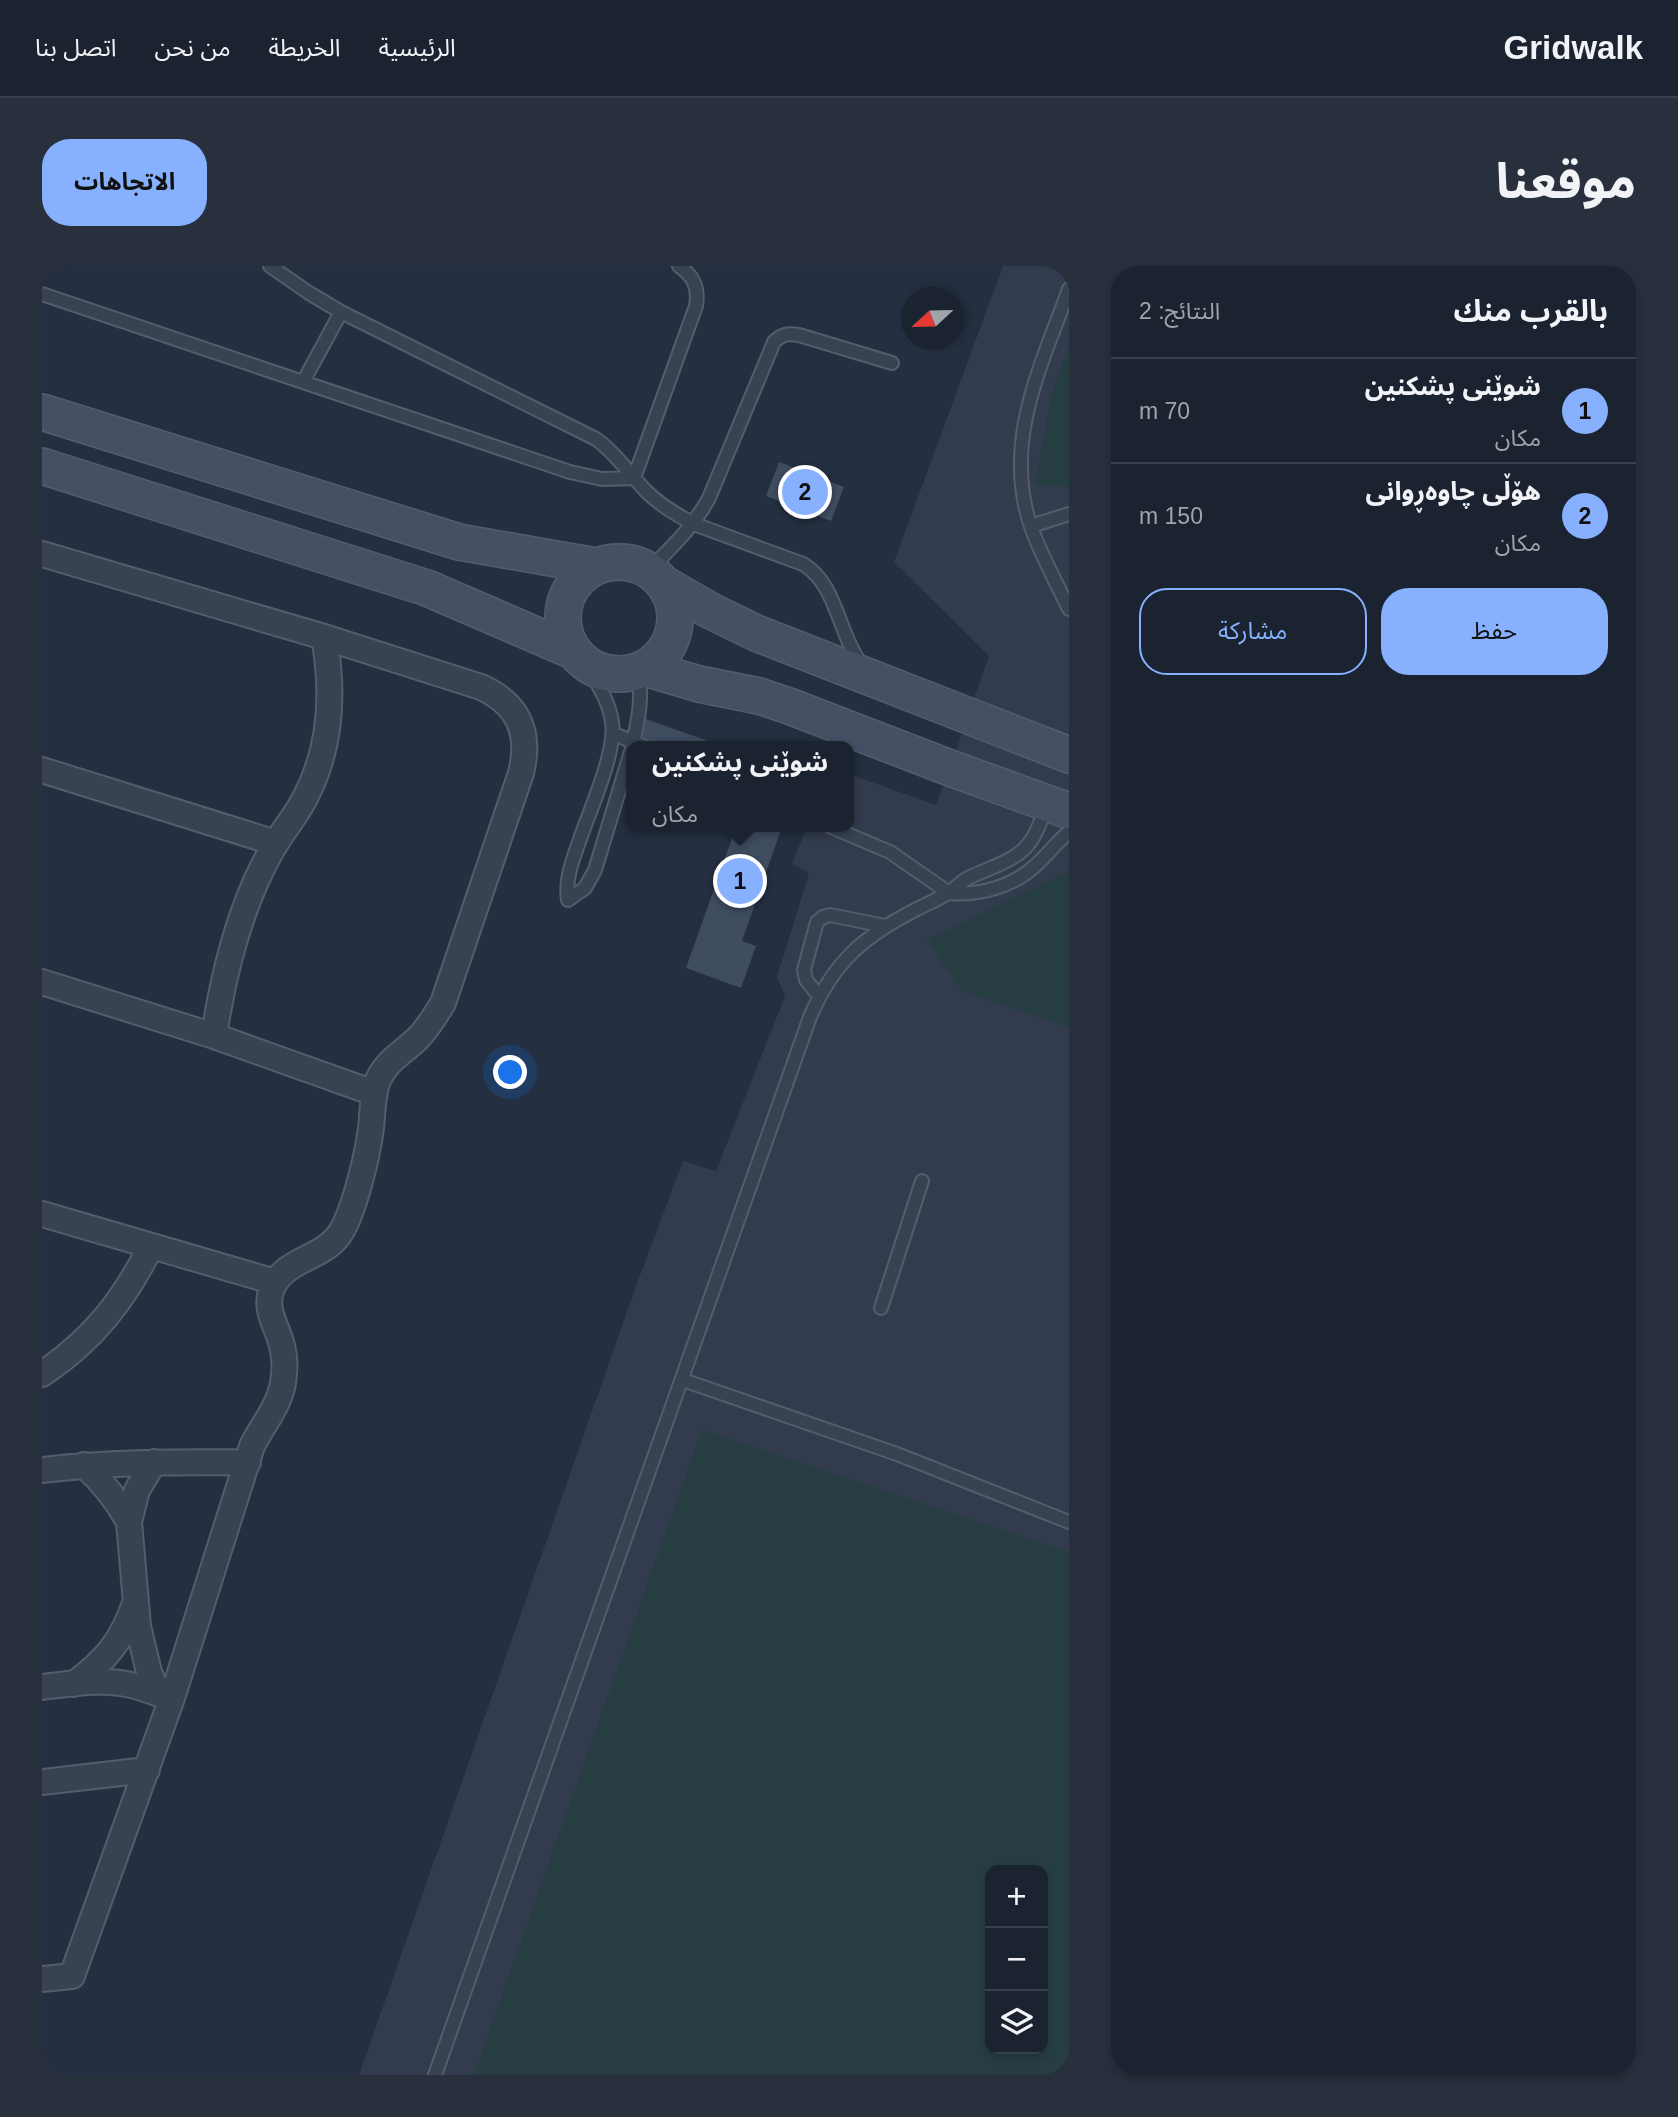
<!DOCTYPE html>
<html lang="ar">
<meta charset="utf-8">
<style>
body{margin:0;font-family:Helvetica,"Noto Sans Arabic",sans-serif;background:#282f3d;color:#f1f3f6;direction:rtl}
.controls{position:absolute;right:21px;bottom:21px;display:grid;overflow:hidden;border-radius:14px;box-shadow:0 4px 10px #0003}
.controls button{width:63px;height:63px;display:grid;place-items:center;padding:0;border:0;border-bottom:2px solid #39404d;background:#1b2331;color:#f1f3f6;font:35px sans-serif}
.compass{position:absolute;left:859px;top:21px;width:63px;height:63px;border-radius:50%;background:#1b2331;box-shadow:0 4px 10px #0003;rotate:248deg}
.you{position:absolute;left:469px;top:807px;width:24px;height:24px;margin:-18px;border:5px solid #fff;border-radius:50%;background:#1a73e8;box-shadow:0 0 0 10px #1a73e833}
.badge{display:grid;place-items:center;width:46px;height:46px;border-radius:50%;background:#87b1fe;color:#111;font-size:23px;font-weight:700}
.pin{position:absolute;translate:-50% -50%;border:4px solid #fff;box-shadow:0 2px 7px #0006}
.popup{position:absolute;left:584px;top:475px;width:228px;height:91px;box-sizing:border-box;display:grid;place-content:center;border-radius:14px;background:#1b2331;filter:drop-shadow(0 2px 5px #0005);font-size:23px;white-space:nowrap;color:#a0a4ab}
.popup b{font-size:26px;color:#f1f3f6}
.popup::after{content:'';position:absolute;left:50%;top:100%;margin-left:-14px;border:14px solid transparent;border-top-color:#1b2331}
.list{margin:0;padding:0;list-style:none}
h2{display:flex;justify-content:space-between;align-items:center;height:91px;margin:0;padding:0 28px;font-size:30px}
h2 small{font-size:23px;font-weight:400;color:#a0a4ab}
.list li{display:grid;grid-template-columns:46px 1fr auto;gap:21px;align-items:center;box-sizing:border-box;height:105px;padding:0 28px;border-top:2px solid #39404d}
.list b{display:block;font-size:26px;white-space:nowrap}
.list p{margin:0;font-size:23px;white-space:nowrap;color:#a0a4ab}
.list em{font-size:23px;font-style:normal;color:#a0a4ab}
.actions{display:flex;gap:14px;padding:21px 28px}
.actions a{flex:1;padding:16px 0;border:2px solid #87b1fe;border-radius:28px;text-align:center;font-size:24px;color:#87b1fe}
.actions .main{background:#87b1fe;color:#111}
.icon{flex:none;width:38px;height:38px;fill:none;stroke:currentColor;stroke-width:2;stroke-linecap:round;stroke-linejoin:round}
.map{position:relative;flex:none;width:1027px;height:1809px;overflow:hidden;direction:ltr;border-radius:28px}
header{display:flex;align-items:center;gap:42px;box-sizing:border-box;height:98px;padding:0 35px;background:#1b2331;border-bottom:2px solid #39404d}
header strong{font-size:33px}
nav{display:flex;gap:38px;margin-inline-start:auto;font-size:24px}
.intro{display:flex;align-items:center;justify-content:space-between;box-sizing:border-box;height:168px;padding:0 42px}
h1{margin:0;font-size:49px}
.button{padding:18px 32px;border-radius:28px;background:#87b1fe;color:#111;font-size:24px;font-weight:700}
main{display:flex;gap:42px;padding:0 42px}
aside{flex:1;background:#1b2331;border-radius:28px;box-shadow:0 4px 10px #0003}
.map>svg:first-child{display:block}
.airport{fill:#323c4e;fill-rule:evenodd}
.green{fill:#263e42;fill-rule:evenodd}
.building{fill:#404d61}
.lines{fill:none;stroke-linecap:round;stroke-linejoin:round}
.lane-casing{stroke:#535d6b;stroke-width:16}
.street-casing{stroke:#535d6b;stroke-width:28}
.secondary-casing{stroke:#535d6b;stroke-width:38}
.lane{stroke:#384251;stroke-width:12}
.street{stroke:#384251;stroke-width:24}
.secondary{stroke:#465064;stroke-width:35}
</style>
<header>
<strong>Gridwalk</strong>
<nav><a>الرئيسية</a><a>الخريطة</a><a>من نحن</a><a>اتصل بنا</a></nav>
</header>
<div class="intro"><h1>موقعنا</h1><a class="button">الاتجاهات</a></div>
<main>
<aside>
<h2>بالقرب منك<small>النتائج: 2</small></h2>
<ul class="list">
<li><span class="badge">1</span><div><b>شوێنی پشکنین</b><p>مكان</p></div><em>70 m</em></li>
<li><span class="badge">2</span><div><b>هۆڵی چاوەڕوانی</b><p>مكان</p></div><em>150 m</em></li>
</ul>
<div class="actions"><a class="main">حفظ</a><a>مشاركة</a></div>
</aside>
<div class="map">
<svg width="1027" height="1809" viewBox="0 0 1027 1809">
<rect width="100%" height="100%" fill="#242f41"/>
<path class="airport" d="M961,0H1027V1809H317L594,1020L641,895L674,905L743,730L735,711L767,607L750,598L765,561H806L807,508L894,539L908,502L947,390L852,296ZM948,1604H1001V1783H948Z"/>
<path class="green" d="M1027,80V221L993,219L1010,127Z
M1027,605V762L919,724L885,674Z
M660,1164L1027,1286V1809H432ZM1001,1604V1783H948V1604Z"/>
<path class="building" d="M737,196L802,221L789,255L724,230Z
M604,453L680,480H595Z
M694,561H740L700,675L714,680L699,722L644,702Z"/>
<g class="lines">
<g class="lane-casing">
<path id="lane" d="M228,0L267,27L299,46L554,173C575,188 587,208 605,226C619,240 635,249 652,258L761,298C795,318 796,368 820,399
M1027,23C999,101 960,176 989,261C999,289 1014,316 1027,343
M0,28L528,206L560,213L592,212
M261,116L299,46
M592,212L654,40C657,22 652,10 637,0
M989,260L1027,248
M607,304C630,281 652,260 667,232L732,76C740,68 746,67 757,69L850,97
M543,397C554,416 567,434 570,456C575,485 547,546 537,576C530,596 523,613 526,634L543,622L553,604L590,482
M572,468L601,480
M590,480C597,454 600,432 597,405
M789,561L848,586L907,627C937,630 973,620 995,598C1006,588 1015,576 1027,566
M777,730L764,714L762,704L775,656L781,651L788,649L843,660
M839,1042L880,915
M641,1114L855,1188L1027,1256
M393,1809C516,1456 644,1104 768,751C792,695 822,670 875,643C885,638 895,634 904,628C912,624 917,617 926,612C944,603 968,597 983,582C994,571 999,554 1005,539"/>
</g>
<g class="street-casing">
<path id="street" d="M0,288L282,371L439,421C476,438 489,466 479,507L401,737C393,750 386,762 376,772C361,787 345,794 336,814C330,830 331,845 329,862C326,887 312,948 297,969C279,994 240,993 229,1025C223,1044 234,1059 239,1076C242,1086 243,1098 242,1108C241,1136 222,1156 210,1180L130,1432L30,1710L0,1713
M0,504L234,577
M0,716L172,770L332,827
M172,770C180,716 192,665 214,615C220,603 226,589 234,577C243,562 255,548 263,532C290,481 292,426 282,371
M0,948L233,1016
M0,1108C51,1074 82,1034 109,980
M112,1196L95,1224L87,1256L96,1360L107,1406L116,1427
M42,1199C61,1216 75,1234 87,1256
M0,1204C68,1196 137,1196 206,1196
M32,1418C64,1394 80,1375 93,1337
M0,1421C29,1418 60,1412 89,1419C102,1422 114,1427 126,1431
M0,1516L105,1504"/>
</g>
<g class="secondary-casing">
<path id="secondary" d="M0,146L417,276L554,300
M0,200L385,322L531,385
M521 352a56 56 0 1 1 112 0a56 56 0 1 1-112 0Z
M622,318L667,344L714,367L1027,489
M603,402L657,418L717,430L747,440L908,502L1027,545"/>
</g>
<use href="#lane" class="lane"/>
<use href="#street" class="street"/>
<use href="#secondary" class="secondary"/>
</g>
</svg>
<div class="controls">
<button>+</button>
<button>−</button>
<button><svg class="icon" aria-label="layers" viewBox="0 0 24 24"><path d="M12 4l9 5-9 5-9-5zM3 14l9 5 9-5"/></svg></button>
</div>
<svg class="compass" viewBox="-18 -18 36 36"><path d="M0-13l5 13h-10z" fill="#e53935"/><path d="M0 13l5-13h-10z" fill="#a0a4ab"/></svg>
<div class="you"></div>
<div class="pin badge" style="left:698px;top:615px">1</div>
<div class="popup"><b>شوێنی پشکنین</b>مكان</div>
<div class="pin badge" style="left:763px;top:226px">2</div>
</div>
</main>
